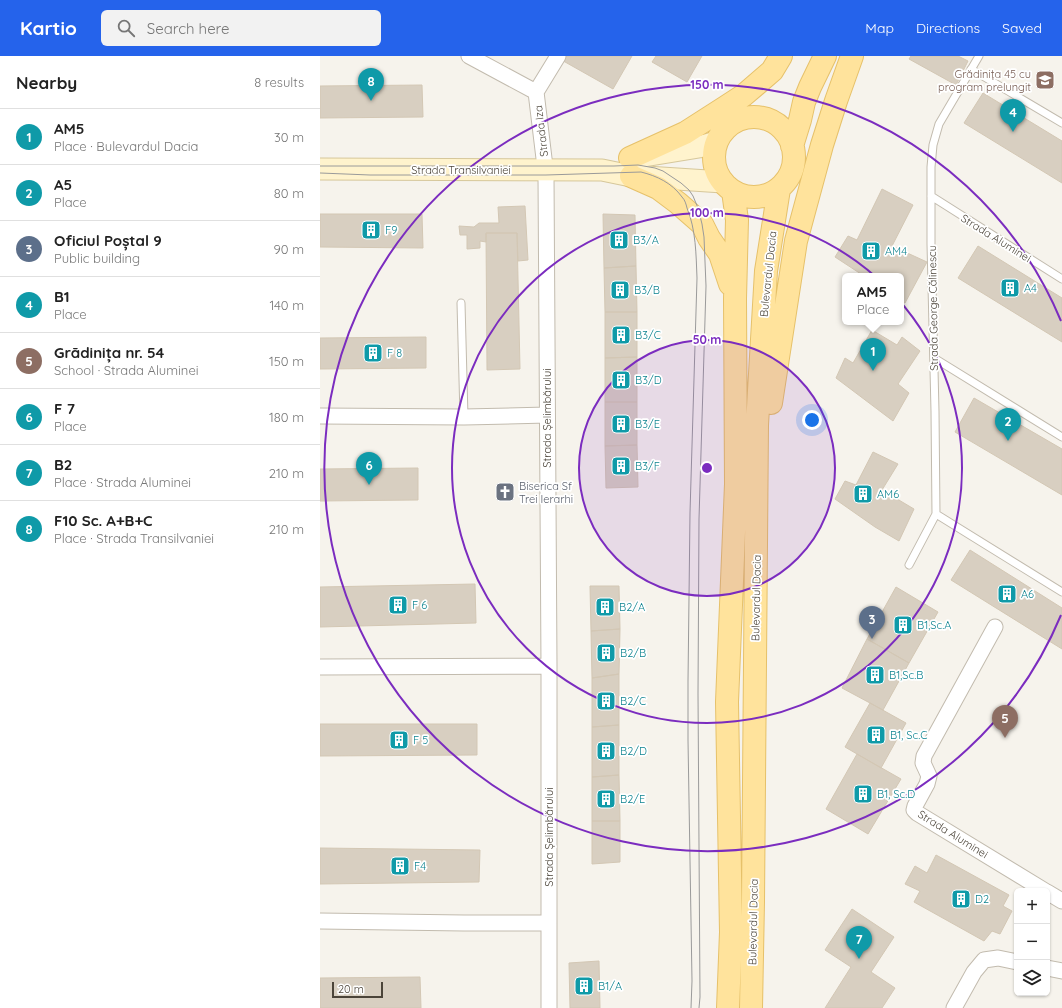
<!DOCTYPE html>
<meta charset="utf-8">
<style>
body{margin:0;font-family:Quicksand,sans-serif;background:#f2f2f2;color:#222}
.controls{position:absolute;right:12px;bottom:12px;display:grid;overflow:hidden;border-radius:6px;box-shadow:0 1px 3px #0004}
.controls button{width:36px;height:36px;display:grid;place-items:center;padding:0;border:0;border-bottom:1px solid #e0e0e0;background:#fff;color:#222;font:20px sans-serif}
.scale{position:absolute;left:12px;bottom:10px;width:51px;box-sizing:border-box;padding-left:4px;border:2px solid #4b4439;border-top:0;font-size:11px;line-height:14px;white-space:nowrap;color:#4b4439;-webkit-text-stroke:3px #fff;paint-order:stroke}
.you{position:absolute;left:492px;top:364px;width:14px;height:14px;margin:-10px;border:3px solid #fff;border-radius:50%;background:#1a73e8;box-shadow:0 0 0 6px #1a73e833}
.badge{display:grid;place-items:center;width:26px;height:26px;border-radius:50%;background:#2563eb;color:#fff;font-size:13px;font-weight:700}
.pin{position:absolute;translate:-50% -33px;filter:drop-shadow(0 1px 2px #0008)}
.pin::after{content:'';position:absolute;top:21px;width:14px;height:12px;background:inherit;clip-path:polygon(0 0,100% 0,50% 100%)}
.popup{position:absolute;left:522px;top:217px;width:62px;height:52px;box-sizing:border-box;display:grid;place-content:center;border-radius:6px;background:#fff;filter:drop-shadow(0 1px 3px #0005);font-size:13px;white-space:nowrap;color:#767676}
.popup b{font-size:15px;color:#222}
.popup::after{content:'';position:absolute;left:50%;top:100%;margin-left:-8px;border:8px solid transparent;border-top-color:#fff}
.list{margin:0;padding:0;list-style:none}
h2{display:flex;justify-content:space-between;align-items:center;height:52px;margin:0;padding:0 16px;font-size:17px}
h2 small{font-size:13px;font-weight:400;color:#767676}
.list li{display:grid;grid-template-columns:26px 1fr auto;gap:12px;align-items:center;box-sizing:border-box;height:56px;padding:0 16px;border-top:1px solid #e0e0e0}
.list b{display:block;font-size:15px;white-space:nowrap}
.list p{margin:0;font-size:13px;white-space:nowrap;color:#767676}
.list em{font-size:13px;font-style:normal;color:#767676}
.icon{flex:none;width:22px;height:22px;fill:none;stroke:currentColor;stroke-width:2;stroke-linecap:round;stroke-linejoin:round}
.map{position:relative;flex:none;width:742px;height:952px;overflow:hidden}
header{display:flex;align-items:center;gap:24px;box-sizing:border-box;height:56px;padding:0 20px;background:#2563eb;color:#fff}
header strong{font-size:19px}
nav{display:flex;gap:22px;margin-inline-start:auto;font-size:14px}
.search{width:280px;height:36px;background:#f2f2f2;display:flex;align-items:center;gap:10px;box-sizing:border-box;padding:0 14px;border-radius:6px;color:#767676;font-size:15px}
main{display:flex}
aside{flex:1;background:#fff}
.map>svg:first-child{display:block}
.building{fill:#d8cfc1;stroke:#d3c7b4}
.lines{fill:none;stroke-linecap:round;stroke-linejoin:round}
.service-casing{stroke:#c2bbae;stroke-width:9}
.minor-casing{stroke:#c2bbae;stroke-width:17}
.secondary-casing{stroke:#d6c79b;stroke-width:23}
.primary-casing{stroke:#e6c16a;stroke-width:24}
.service{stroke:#fff;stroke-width:7}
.minor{stroke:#fff;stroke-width:15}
.secondary{stroke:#fff3cd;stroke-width:21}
.primary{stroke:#ffe39c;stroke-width:22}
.tram{stroke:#9a9a9a;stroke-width:1}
.ring{fill:none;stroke:#7b2cbf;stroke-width:2}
.labels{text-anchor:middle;stroke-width:3.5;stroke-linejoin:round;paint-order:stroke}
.education-label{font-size:11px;fill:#785e54;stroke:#fff;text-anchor:end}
.street-label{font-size:11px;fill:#4b4439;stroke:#fff}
.culture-label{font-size:11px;fill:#0d838f;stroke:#fff;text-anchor:start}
.worship-label{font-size:11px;fill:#5b616d;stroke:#fff;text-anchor:start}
.centre{fill:#7b2cbf;stroke:#fff;stroke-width:2}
.ring-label{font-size:12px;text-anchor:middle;font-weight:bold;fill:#7b2cbf;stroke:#fff;stroke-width:3.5;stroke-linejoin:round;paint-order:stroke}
</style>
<header>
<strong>Kartio</strong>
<div class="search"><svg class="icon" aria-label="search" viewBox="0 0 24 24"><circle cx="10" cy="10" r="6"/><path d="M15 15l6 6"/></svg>Search here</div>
<nav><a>Map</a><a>Directions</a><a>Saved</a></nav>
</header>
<main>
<aside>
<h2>Nearby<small>8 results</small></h2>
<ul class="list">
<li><span class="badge" style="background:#0f9aa8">1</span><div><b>AM5</b><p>Place · Bulevardul Dacia</p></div><em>30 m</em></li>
<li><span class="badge" style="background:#0f9aa8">2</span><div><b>A5</b><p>Place</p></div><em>80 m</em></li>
<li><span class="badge" style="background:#5c6f8a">3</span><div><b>Oficiul Poștal 9</b><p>Public building</p></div><em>90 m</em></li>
<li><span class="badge" style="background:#0f9aa8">4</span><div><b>B1</b><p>Place</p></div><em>140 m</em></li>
<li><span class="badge" style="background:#8d6e63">5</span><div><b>Grădinița nr. 54</b><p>School · Strada Aluminei</p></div><em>150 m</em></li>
<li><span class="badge" style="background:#0f9aa8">6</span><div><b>F 7</b><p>Place</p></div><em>180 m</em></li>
<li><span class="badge" style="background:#0f9aa8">7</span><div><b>B2</b><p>Place · Strada Aluminei</p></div><em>210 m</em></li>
<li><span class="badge" style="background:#0f9aa8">8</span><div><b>F10 Sc. A+B+C</b><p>Place · Strada Transilvaniei</p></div><em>210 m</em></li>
</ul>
</aside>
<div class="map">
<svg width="742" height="952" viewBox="0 0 742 952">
<rect width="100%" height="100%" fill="#f6f3ec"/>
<path class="building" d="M239,0H312L293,33L238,2Z
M336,0H382L367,26L332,6Z
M591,0H638L648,5L636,29L589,3Z
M102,29L103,61L0,62V30Z
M663,37L742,85V127L644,67Z
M562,133L593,149L572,190L607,206L585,247L581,245V220H544L515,201L528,180L537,184Z
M205,150L208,204L198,205L197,177H166V186L160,185V192L147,193V179H140L139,170L154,171L159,167H179L178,151Z
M0,158H102L103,192L0,191Z
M283,158L315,159L316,210L284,212Z
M166,177H197L200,313L167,314Z
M658,190L742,242V286L638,222Z
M316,210L317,256H285L284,212Z
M285,256H317V301L285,302Z
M552,274L577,289L582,281L600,295L578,328L589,337L573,365L516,322L525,302L533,307Z
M106,281V312L0,313V282Z
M317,301V346H285V302Z
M654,342L742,393V439L635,376Z
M285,346H317V389L285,390Z
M317,389L318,431L286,432L285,390Z
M553,396L578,408L562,434L594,453L579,485L555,471L515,443L525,425L536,429Z
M98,412V444L0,445V413Z
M650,494L742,552V593L631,524Z
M155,528L156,567L0,571V531Z
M270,530H299L300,573L271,575Z
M576,531L618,556L589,607L547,583Z
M300,573L299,618L272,622L271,575Z
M547,583L589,607L563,654L522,632Z
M299,618V669L272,671V622Z
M550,647L586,667L561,712L525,691Z
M0,668H157V699L0,700Z
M299,669V719L272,721V671Z
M537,698L581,723L548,778L506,753Z
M299,719L300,765H272V721Z
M272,765H300V806L272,808Z
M0,792L160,794L159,826L0,828Z
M616,799L689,839L683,850L692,855L680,878L672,875L664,885L594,846L600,835L585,828L595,810L607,817Z
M532,853L574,881L551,916L575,932L562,952H505L531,911L505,894Z
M279,905L280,952H250L249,907Z
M100,921L101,952H0V922Z"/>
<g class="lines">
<g class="service-casing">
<path id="service" d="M651,13L742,67
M611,140L742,223
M141,247L144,361
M614,302L742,381
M616,458L742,536
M589,509L616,458L615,355L611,188V111L613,89L619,68L659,0"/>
</g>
<g class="minor-casing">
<path id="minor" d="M149,0L216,36
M0,360L144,361L227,359
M675,571L604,700L603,707L609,720L607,728L595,750L594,754L597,757L725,835
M0,611L229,610
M727,836L742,845
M0,865L144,867H229
M727,912L742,915
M229,952V610L226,119L216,36L238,0
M634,952L654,916L664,904L678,902L697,906"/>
</g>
<g class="secondary-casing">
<path id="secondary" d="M324,100L379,91L396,86L399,81
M0,113L282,114L311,120L403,126"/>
</g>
<g class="primary-casing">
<path id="primary" d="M394 101a40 40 0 1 1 80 0a40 40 0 1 1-80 0Z
M472,90L480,64L484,46L490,31L505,0
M310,102L365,77L404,52L424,39L452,15L461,0
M311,120L338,132L358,147L382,168L389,182L400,198L410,228
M451,347L476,185L502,89L516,45L532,0
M408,952L411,876L407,646L416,428L415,243L417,164L413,135
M431,952L433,846L437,369L446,215L459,133"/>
</g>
<use href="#service" class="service"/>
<use href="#minor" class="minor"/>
<use href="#secondary" class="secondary"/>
<use href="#primary" class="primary"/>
<path class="tram" d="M0,110H294L318,109L335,112L343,115L361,127L369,134L373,140L378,152L382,168L384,181L386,230L379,463L378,637L380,941L379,952
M0,117L50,119H226L321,116C337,120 352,127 362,141C365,144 366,148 367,152C376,174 376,198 377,222L370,457L368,625V684L372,925L371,952"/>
</g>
<circle cx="387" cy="412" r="128" fill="#7b2cbf" fill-opacity=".12"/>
<g class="ring">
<circle cx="387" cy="412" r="128"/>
<circle cx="387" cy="412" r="255"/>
<path d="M741 559A383 383 0 1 1 741 265"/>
</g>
<defs>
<g id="school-square" transform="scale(1)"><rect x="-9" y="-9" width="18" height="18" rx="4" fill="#8d6e63" stroke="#fff"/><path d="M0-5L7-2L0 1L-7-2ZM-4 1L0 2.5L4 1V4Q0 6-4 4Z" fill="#fff"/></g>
<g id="building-square" transform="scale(1)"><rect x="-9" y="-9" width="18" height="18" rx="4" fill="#0f9aa8" stroke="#fff"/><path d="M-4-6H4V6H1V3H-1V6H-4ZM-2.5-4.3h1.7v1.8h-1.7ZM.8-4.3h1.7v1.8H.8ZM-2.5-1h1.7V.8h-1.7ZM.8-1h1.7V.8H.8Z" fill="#fff"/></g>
<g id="church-square" transform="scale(1)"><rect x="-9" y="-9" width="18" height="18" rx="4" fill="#6b7280" stroke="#fff"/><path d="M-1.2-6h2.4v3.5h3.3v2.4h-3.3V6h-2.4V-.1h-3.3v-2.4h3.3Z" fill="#fff"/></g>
</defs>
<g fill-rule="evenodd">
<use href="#school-square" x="725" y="24"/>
<use href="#building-square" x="51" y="174"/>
<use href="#building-square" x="299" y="184"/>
<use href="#building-square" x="551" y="195"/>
<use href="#building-square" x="690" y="232"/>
<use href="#building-square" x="300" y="234"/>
<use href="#building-square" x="301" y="279"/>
<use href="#building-square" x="53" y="297"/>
<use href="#building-square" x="301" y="324"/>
<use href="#building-square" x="301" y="368"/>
<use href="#building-square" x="301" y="410"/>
<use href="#church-square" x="185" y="436"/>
<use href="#building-square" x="543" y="438"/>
<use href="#building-square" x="687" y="538"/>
<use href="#building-square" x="78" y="549"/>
<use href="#building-square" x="285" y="551"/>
<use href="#building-square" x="583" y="569"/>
<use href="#building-square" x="286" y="597"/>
<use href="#building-square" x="555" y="619"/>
<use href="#building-square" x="286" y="645"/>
<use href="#building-square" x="556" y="679"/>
<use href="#building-square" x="79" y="684"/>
<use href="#building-square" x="286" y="695"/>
<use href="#building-square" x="543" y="738"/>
<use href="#building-square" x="286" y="743"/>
<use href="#building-square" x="80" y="810"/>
<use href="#building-square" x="641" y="843"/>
<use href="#building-square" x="264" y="930"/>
</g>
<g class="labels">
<g class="education-label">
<text x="711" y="22">Grădinița 45 cu<tspan x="711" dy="13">program prelungit</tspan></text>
</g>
<g class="street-label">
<text transform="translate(221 75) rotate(-97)" y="4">Strada Iza</text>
<text x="141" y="118">Strada Transilvaniei</text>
<text transform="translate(676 182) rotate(32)" y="4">Strada Aluminei</text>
<text transform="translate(448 218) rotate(-84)" y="4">Bulevardul Dacia</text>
<text transform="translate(613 252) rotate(-91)" y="4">Strada George Călinescu</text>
<text transform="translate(227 362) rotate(-90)" y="4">Strada Șelimbărului</text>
<text transform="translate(436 542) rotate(-89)" y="4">Bulevardul Dacia</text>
<text transform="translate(633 778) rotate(32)" y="4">Strada Aluminei</text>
<text transform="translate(229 781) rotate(-90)" y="4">Strada Șelimbărului</text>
<text transform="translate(433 866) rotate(-89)" y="4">Bulevardul Dacia</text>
</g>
<g class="culture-label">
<text x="65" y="178">F9</text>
<text x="313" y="188">B3/A</text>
<text x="565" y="199">AM4</text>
<text x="704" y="236">A4</text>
<text x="314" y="238">B3/B</text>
<text x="315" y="283">B3/C</text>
<text x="67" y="301">F 8</text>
<text x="315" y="328">B3/D</text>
<text x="315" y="372">B3/E</text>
<text x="315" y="414">B3/F</text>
<text x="557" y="442">AM6</text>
<text x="701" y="542">A6</text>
<text x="92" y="553">F 6</text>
<text x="299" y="555">B2/A</text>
<text x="597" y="573">B1,Sc.A</text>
<text x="300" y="601">B2/B</text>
<text x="569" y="623">B1,Sc.B</text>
<text x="300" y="649">B2/C</text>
<text x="570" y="683">B1, Sc.C</text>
<text x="93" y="688">F 5</text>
<text x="300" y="699">B2/D</text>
<text x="557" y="742">B1, Sc.D</text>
<text x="300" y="747">B2/E</text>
<text x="94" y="814">F4</text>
<text x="655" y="847">D2</text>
<text x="278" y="934">B1/A</text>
</g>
<g class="worship-label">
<text x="199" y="434">Biserica Sf<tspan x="199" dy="13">Trei Ierarhi</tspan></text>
</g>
</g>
<circle cx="387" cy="412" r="6" class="centre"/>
<g class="ring-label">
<text x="387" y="33">150 m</text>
<text x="387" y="161">100 m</text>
<text x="387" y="288">50 m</text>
</g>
</svg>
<div class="controls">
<button>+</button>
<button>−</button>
<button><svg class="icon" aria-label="layers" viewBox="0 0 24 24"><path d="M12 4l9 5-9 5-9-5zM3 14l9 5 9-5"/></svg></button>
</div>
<div class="scale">20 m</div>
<div class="you"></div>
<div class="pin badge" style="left:553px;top:315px;background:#0f9aa8">1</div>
<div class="popup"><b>AM5</b>Place</div>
<div class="pin badge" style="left:688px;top:385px;background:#0f9aa8">2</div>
<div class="pin badge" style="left:552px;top:583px;background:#5c6f8a">3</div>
<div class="pin badge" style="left:693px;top:76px;background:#0f9aa8">4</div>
<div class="pin badge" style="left:685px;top:682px;background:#8d6e63">5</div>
<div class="pin badge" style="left:49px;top:429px;background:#0f9aa8">6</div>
<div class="pin badge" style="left:539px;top:903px;background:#0f9aa8">7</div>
<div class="pin badge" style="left:51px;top:45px;background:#0f9aa8">8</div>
</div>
</main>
